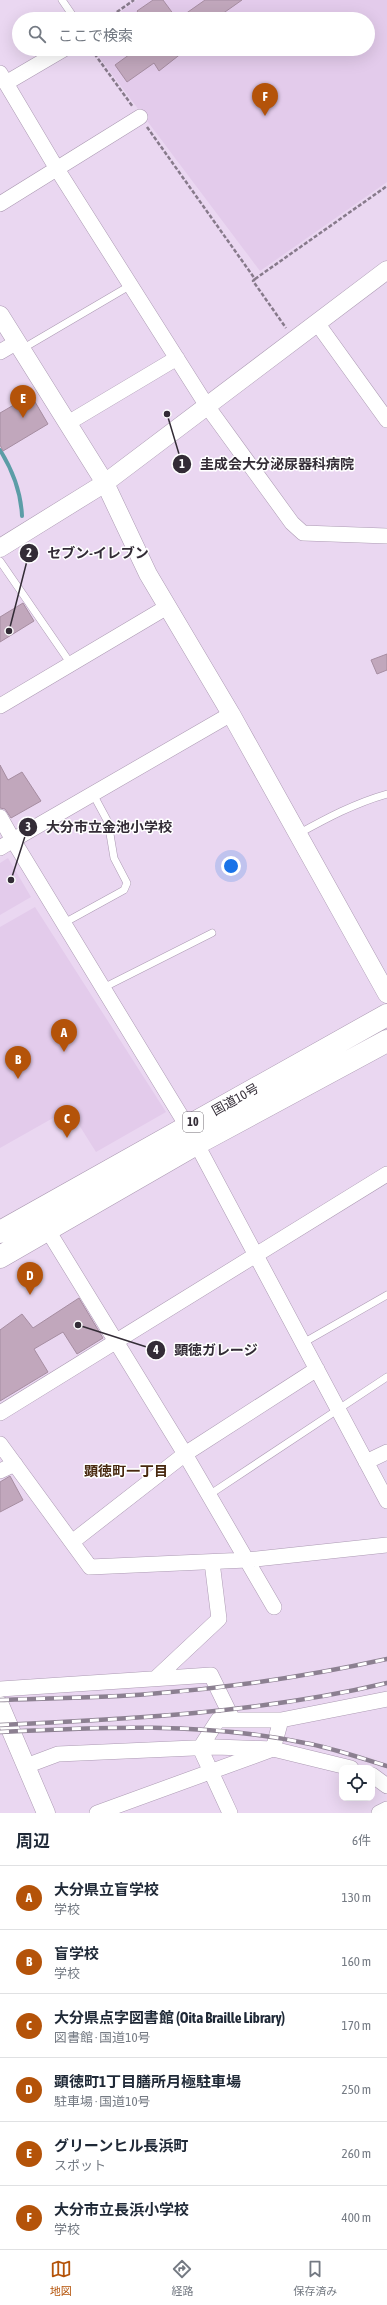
<!DOCTYPE html>
<html lang="ja">
<meta charset="utf-8">
<style>
body{margin:0;font-family:"Asap Condensed","Noto Sans JP",sans-serif;background:#f2f2f3;color:#1f2937}
.controls{position:absolute;right:12px;bottom:12px;display:grid;overflow:hidden;border-radius:8px;box-shadow:0 4px 16px #0002}
.controls button{width:36px;height:36px;display:grid;place-items:center;padding:0;border:0;border-bottom:1px solid #e0e1e3;background:#fff;color:#1f2937;font:20px sans-serif}
.you{position:absolute;left:231px;top:866px;width:14px;height:14px;margin:-10px;border:3px solid #fff;border-radius:50%;background:#1a73e8;box-shadow:0 0 0 6px #1a73e833}
.badge{display:grid;place-items:center;width:26px;height:26px;border-radius:50%;background:#b45309;color:#fff;font-size:13px;font-weight:700}
.pin{position:absolute;translate:-50% -33px;filter:drop-shadow(0 1px 2px #0008)}
.pin::after{content:'';position:absolute;top:21px;width:14px;height:12px;background:inherit;clip-path:polygon(0 0,100% 0,50% 100%)}
.list{margin:0;padding:0;list-style:none}
h2{display:flex;justify-content:space-between;align-items:center;height:52px;margin:0;padding:0 16px;font-size:17px}
h2 small{font-size:13px;font-weight:400;color:#747a83}
.list li{display:grid;grid-template-columns:26px 1fr auto;gap:12px;align-items:center;box-sizing:border-box;height:64px;padding:0 16px;border-top:1px solid #e0e1e3}
.list b{display:block;font-size:15px;white-space:nowrap}
.list p{margin:0;font-size:13px;white-space:nowrap;color:#747a83}
.list em{font-size:13px;font-style:normal;color:#747a83}
.icon{flex:none;width:22px;height:22px;fill:none;stroke:currentColor;stroke-width:2;stroke-linecap:round;stroke-linejoin:round}
.map{position:relative;flex:none;width:387px;height:1813px;overflow:hidden}
.search{position:absolute;background:#fff;box-shadow:0 4px 16px #0002;left:12px;right:12px;top:12px;height:44px;display:flex;align-items:center;gap:10px;box-sizing:border-box;padding:0 14px;border-radius:22px;color:#747a83;font-size:15px}
.sheet{height:436px;background:#fff}
nav{display:flex;justify-content:space-around;align-items:center;box-sizing:border-box;height:56px;border-top:1px solid #e0e1e3;background:#fff;font-size:11px;color:#747a83}
nav a{display:grid;justify-items:center;gap:2px}
nav .on{color:#b45309}
.map>svg:first-child{display:block}
.built{fill:#e3cbeb}
.lines{fill:none;stroke-linecap:round;stroke-linejoin:round}
.stream{stroke:#5c9da7;stroke-width:4}
.building{fill:#c1a7bc;stroke:#a68da1}
.service-casing{stroke:#ac9ab3;stroke-width:8}
.minor-casing{stroke:#ac9ab3;stroke-width:16}
.tertiary-casing{stroke:#ac9ab3;stroke-width:19}
.trunk-casing{stroke:#ac9ab3;stroke-width:23}
.path{stroke:#877a8b;stroke-width:2.5;stroke-dasharray:4 2;stroke-linecap:butt}
.service{stroke:#fff;stroke-width:7}
.minor{stroke:#fff;stroke-width:15}
.tertiary{stroke:#fff;stroke-width:18}
.trunk{stroke:#fff;stroke-width:22}
.rail-casing{stroke:#8c8091;stroke-width:4.5}
.rail{stroke:#fff;stroke-width:3;stroke-dasharray:9;stroke-linecap:butt}
.labels{text-anchor:middle;stroke-width:3;stroke-linejoin:round;paint-order:stroke}
.shield{fill:#fff;stroke:#706b72;stroke-width:1}
.shield-label{font-size:12px;font-weight:bold;fill:#332c36}
.street-label{font-size:13px;fill:#332c36;stroke:#fff}
.neighbourhood-label{font-size:14px;font-weight:bold;fill:#48290f;stroke:#fff}
.leader{fill:none;stroke:#332c36;stroke-width:1.5}
.callout-dot{fill:#332c36;stroke:#fff;stroke-width:1.5}
.mark-label{font-size:12px;text-anchor:middle;font-weight:bold;fill:#fff}
.callout-label{font-size:14px;text-anchor:middle;font-weight:bold;fill:#332c36;stroke:#fff;stroke-width:3;stroke-linejoin:round;paint-order:stroke}
</style>
<div class="map">
<svg width="387" height="1813" viewBox="0 0 387 1813">
<rect width="100%" height="100%" fill="#ead7f1"/>
<path class="built" d="M137,0H387V182L260,271L93,49H368V19H111Z
M8,858L31,897L0,915V863Z
M35,907L166,1112L96,1152L69,1109L0,1148V927Z"/>
<g class="lines">
<path class="stream" d="M0,450C13,471 21,492 22,516"/>
</g>
<path class="building" d="M153,0H163L177,19H143L137,11Z
M205,0H242L215,19H178Z
M137,49H187L159,71L154,63L127,82L115,65Z
M31,395L48,424L3,451L0,445V413Z
M23,603L34,621L0,642V617Z
M387,654V670L377,674L371,660Z
M0,765L8,780L22,772L41,801L11,818L5,809L0,808Z
M79,1298L103,1338L77,1354L63,1332L34,1349L48,1372L0,1401V1330L22,1314L33,1328Z
M10,1476L23,1500L0,1512V1482Z"/>
<g class="lines">
<g class="service-casing">
<path id="service" d="M62,0L75,19
M22,349L131,285
M0,561L71,664
M298,834C327,818 355,803 387,794
M64,923L124,890L127,883L114,858L108,822L93,794
M103,988L212,933
M303,1343L387,1295
M209,1495L387,1377"/>
</g>
<g class="minor-casing">
<path id="minor" d="M0,73L57,169L207,406L292,523L303,533L387,536
M6,83L64,49
M0,204L140,117
M317,323L387,420
M0,352L17,342
M68,423L177,358
M0,706L167,607
M0,817L13,840L231,714
M0,848L13,840L187,1126L387,1501
M47,1229L185,1454L274,1607
M0,1413L387,1174
M0,1444L90,1567L247,1560L387,1545
M366,1462L387,1452
M0,1471L15,1464
M72,1542L185,1454L317,1369
M156,1678L219,1619L212,1562
M0,1689L211,1675L233,1720H281
M26,1766L58,1754L216,1747L273,1749L351,1768
M372,1775L387,1786
M97,1813L273,1749L281,1720L387,1699
M230,1813L200,1748L218,1720H233
M379,1813L387,1809"/>
</g>
<g class="tertiary-casing">
<path id="tertiary" d="M0,315L105,483L148,574L231,714L387,994
M0,548L105,483L387,270
M0,1705L46,1813"/>
</g>
<g class="trunk-casing">
<path id="trunk" d="M0,1232L387,1015
M0,1257L196,1144L387,1041"/>
</g>
<path class="path" d="M107,19L134,0
M91,49L133,107
M147,127L255,279L253,281L286,328
M255,279L387,186"/>
<use href="#service" class="service"/>
<use href="#minor" class="minor"/>
<use href="#tertiary" class="tertiary"/>
<use href="#trunk" class="trunk"/>
<g class="rail-casing">
<path id="rail" d="M0,1700C50,1698 100,1698 149,1694C229,1688 309,1676 387,1659
M0,1725C130,1719 260,1713 387,1683
M0,1732C101,1727 205,1722 305,1743C333,1748 360,1758 387,1766"/>
</g>
<use href="#rail" class="rail"/>
</g>
<g class="labels">
<rect class="shield" x="183" y="1112" width="20" height="20" rx="3"/>
<g class="shield-label">
<text x="193" y="1126">10</text>
</g>
<g class="street-label">
<text transform="translate(235 1099) rotate(-29)" y="5">国道10号</text>
</g>
<g class="neighbourhood-label">
<text x="126" y="1476">顕徳町一丁目</text>
</g>
</g>
<path class="leader" d="M167 414L182 464M9 631L29 553M11 880L28 827M78 1325L156 1350"/>
<g class="callout-dot">
<circle cx="167" cy="414" r="4"/>
<circle cx="9" cy="631" r="4"/>
<circle cx="11" cy="880" r="4"/>
<circle cx="78" cy="1325" r="4"/>
<circle cx="182" cy="464" r="10"/>
<circle cx="29" cy="553" r="10"/>
<circle cx="28" cy="827" r="10"/>
<circle cx="156" cy="1350" r="10"/>
</g>
<g class="mark-label">
<text x="182" y="468">1</text>
<text x="29" y="557">2</text>
<text x="28" y="831">3</text>
<text x="156" y="1354">4</text>
</g>
<g class="callout-label">
<text x="277" y="469">圭成会大分泌尿器科病院</text>
<text x="98" y="558">セブン-イレブン</text>
<text x="109" y="832">大分市立金池小学校</text>
<text x="216" y="1355">顕徳ガレージ</text>
</g>
</svg>
<div class="controls">
<button><svg class="icon" aria-label="locate" viewBox="0 0 24 24"><circle cx="12" cy="12" r="6"/><path d="M12 2v4M12 18v4M2 12h4M18 12h4"/></svg></button>
</div>
<div class="you"></div>
<div class="pin badge" style="left:64px;top:1052px">A</div>
<div class="pin badge" style="left:18px;top:1079px">B</div>
<div class="pin badge" style="left:67px;top:1138px">C</div>
<div class="pin badge" style="left:30px;top:1295px">D</div>
<div class="pin badge" style="left:23px;top:418px">E</div>
<div class="pin badge" style="left:265px;top:116px">F</div>
<div class="search"><svg class="icon" aria-label="search" viewBox="0 0 24 24"><circle cx="10" cy="10" r="6"/><path d="M15 15l6 6"/></svg>ここで検索</div>
</div>
<section class="sheet">
<h2>周辺<small>6件</small></h2>
<ul class="list">
<li><span class="badge">A</span><div><b>大分県立盲学校</b><p>学校</p></div><em>130 m</em></li>
<li><span class="badge">B</span><div><b>盲学校</b><p>学校</p></div><em>160 m</em></li>
<li><span class="badge">C</span><div><b>大分県点字図書館 (Oita Braille Library)</b><p>図書館 · 国道10号</p></div><em>170 m</em></li>
<li><span class="badge">D</span><div><b>顕徳町1丁目膳所月極駐車場</b><p>駐車場 · 国道10号</p></div><em>250 m</em></li>
<li><span class="badge">E</span><div><b>グリーンヒル長浜町</b><p>スポット</p></div><em>260 m</em></li>
<li><span class="badge">F</span><div><b>大分市立長浜小学校</b><p>学校</p></div><em>400 m</em></li>
</ul>
</section>
<nav>
<a class="on"><svg class="icon" aria-label="map" viewBox="0 0 24 24"><path d="M3 6l6-2 6 2 6-2v14l-6 2-6-2-6 2zM9 4v14M15 6v14"/></svg>地図</a>
<a><svg class="icon" aria-label="directions" viewBox="0 0 24 24"><path d="M12 3l9 9-9 9-9-9zM9 14v-3h6M13 9l2 2-2 2"/></svg>経路</a>
<a><svg class="icon" aria-label="saved" viewBox="0 0 24 24"><path d="M7 4h10v16l-5-4-5 4z"/></svg>保存済み</a>
</nav>
